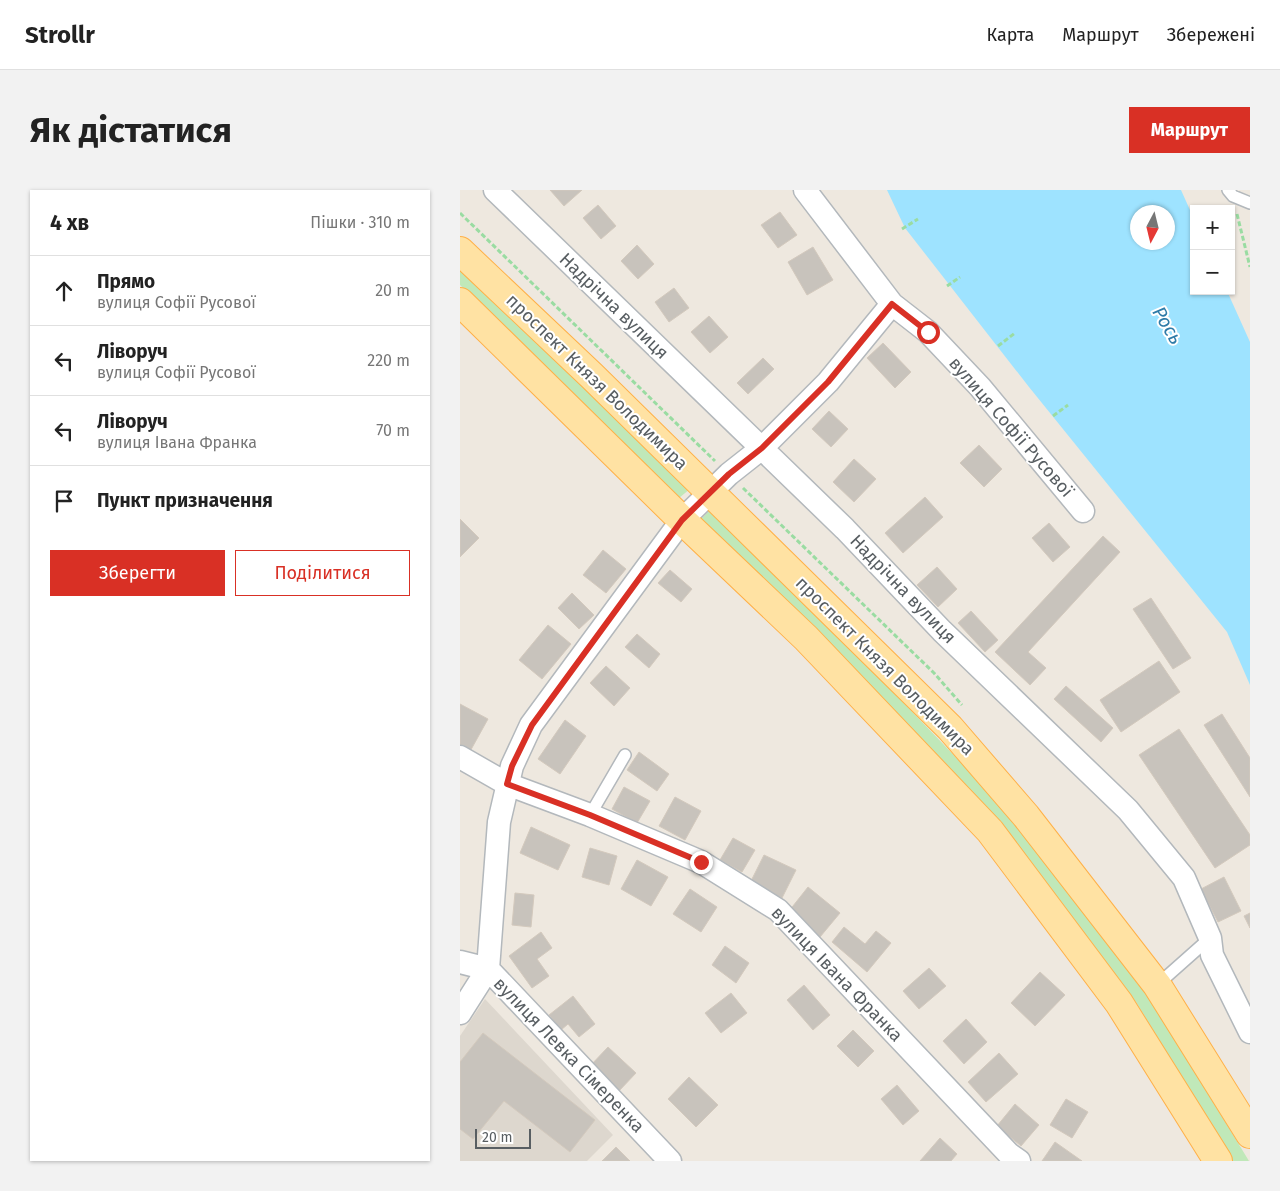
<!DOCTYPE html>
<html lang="uk">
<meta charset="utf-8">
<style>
body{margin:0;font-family:"Fira Sans",sans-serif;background:#f2f2f2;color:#222}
.controls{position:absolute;right:15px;top:15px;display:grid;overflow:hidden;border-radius:0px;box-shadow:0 1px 4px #0004}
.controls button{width:45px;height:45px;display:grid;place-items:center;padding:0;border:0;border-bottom:1px solid #e0e0e0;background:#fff;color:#222;font:25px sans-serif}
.compass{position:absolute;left:670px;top:15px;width:45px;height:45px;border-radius:50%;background:#fff;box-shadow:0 1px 4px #0004;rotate:187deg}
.scale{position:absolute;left:15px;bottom:12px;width:56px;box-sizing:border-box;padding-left:5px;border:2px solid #585e62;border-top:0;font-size:14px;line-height:18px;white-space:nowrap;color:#585e62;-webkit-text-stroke:4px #fff;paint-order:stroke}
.stop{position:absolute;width:15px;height:15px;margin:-11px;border:4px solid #d93025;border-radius:50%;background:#fff}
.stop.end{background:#d93025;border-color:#fff;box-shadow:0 1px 5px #0008}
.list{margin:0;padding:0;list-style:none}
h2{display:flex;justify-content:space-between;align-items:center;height:65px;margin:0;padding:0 20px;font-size:21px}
h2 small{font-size:16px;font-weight:400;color:#767676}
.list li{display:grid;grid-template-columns:32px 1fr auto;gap:15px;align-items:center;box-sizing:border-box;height:70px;padding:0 20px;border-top:1px solid #e0e0e0}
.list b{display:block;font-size:19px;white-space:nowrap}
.list p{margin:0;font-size:16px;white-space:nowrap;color:#767676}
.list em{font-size:16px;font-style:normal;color:#767676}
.actions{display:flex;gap:10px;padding:15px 20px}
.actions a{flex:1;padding:11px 0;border:1px solid #d93025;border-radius:0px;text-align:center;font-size:18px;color:#d93025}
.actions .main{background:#d93025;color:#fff}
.icon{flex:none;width:28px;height:28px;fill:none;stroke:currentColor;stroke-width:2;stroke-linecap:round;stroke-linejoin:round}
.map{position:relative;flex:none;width:790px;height:971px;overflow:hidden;border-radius:0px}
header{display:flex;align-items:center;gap:30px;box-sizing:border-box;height:70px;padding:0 25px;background:#fff;border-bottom:1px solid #e0e0e0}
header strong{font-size:24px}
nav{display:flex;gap:28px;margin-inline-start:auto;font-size:18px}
.intro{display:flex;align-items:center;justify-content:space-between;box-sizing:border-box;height:120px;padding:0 30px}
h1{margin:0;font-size:35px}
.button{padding:12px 22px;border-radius:0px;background:#d93025;color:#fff;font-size:18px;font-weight:700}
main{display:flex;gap:30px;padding:0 30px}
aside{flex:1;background:#fff;border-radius:0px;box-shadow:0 1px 4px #0004}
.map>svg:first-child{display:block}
.education{fill:#ddd7ce}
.green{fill:#c0e8b9}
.water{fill:#9ee3ff;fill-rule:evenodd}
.building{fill:#c8c3bc;stroke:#d3c9bd}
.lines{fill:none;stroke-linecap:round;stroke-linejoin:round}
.lane-casing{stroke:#b3b8bc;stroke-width:14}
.street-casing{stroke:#b3b8bc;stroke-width:25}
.primary-casing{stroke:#ffb047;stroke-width:30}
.path{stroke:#9adca2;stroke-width:3;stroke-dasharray:5 2.5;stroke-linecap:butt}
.lane{stroke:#fff;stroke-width:11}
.street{stroke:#fff;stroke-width:22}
.primary{stroke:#ffe2a3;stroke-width:28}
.route{stroke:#d93025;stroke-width:6}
.labels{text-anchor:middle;stroke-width:4;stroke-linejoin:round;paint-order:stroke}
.street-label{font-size:18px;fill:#585e62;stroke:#fff}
.water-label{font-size:19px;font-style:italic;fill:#2e7ba8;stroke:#fff}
</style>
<header>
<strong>Strollr</strong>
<nav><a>Карта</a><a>Маршрут</a><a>Збережені</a></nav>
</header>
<div class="intro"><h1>Як дістатися</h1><a class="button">Маршрут</a></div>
<main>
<aside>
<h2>4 хв<small>Пішки · 310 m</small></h2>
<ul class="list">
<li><svg class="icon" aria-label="ahead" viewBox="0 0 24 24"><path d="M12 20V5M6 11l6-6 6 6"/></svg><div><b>Прямо</b><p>вулиця Софії Русової</p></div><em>20 m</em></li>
<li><svg class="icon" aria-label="left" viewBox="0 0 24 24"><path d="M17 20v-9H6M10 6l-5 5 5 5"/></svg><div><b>Ліворуч</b><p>вулиця Софії Русової</p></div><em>220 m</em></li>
<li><svg class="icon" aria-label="left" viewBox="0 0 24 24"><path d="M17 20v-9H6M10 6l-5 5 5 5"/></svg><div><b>Ліворуч</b><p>вулиця Івана Франка</p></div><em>70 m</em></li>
<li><svg class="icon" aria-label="arrive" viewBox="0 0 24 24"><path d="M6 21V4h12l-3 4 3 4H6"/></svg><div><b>Пункт призначення</b></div></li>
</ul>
<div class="actions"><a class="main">Зберегти</a><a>Поділитися</a></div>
</aside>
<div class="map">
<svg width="790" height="971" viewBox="0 0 790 971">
<rect width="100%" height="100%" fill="#eee8df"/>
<path class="education" d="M25,809L153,945L127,971H0V846Z"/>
<path class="green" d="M0,80L230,299L219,308L0,95Z
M251,319L369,435L531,604L688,805L789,971H773L676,812L536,630L240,330Z"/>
<path class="water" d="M427,0H721L734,29V101H767L790,152V495L767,442L569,197L445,38ZM678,22H708V52H678Z"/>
<path class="building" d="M90,0H122L104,16Z
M138,15L156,36L141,49L123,28Z
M320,22L337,45L318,58L301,35Z
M177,55L194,74L178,89L161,71Z
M353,57L373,90L347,105L328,72Z
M214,98L229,118L209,132L195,112Z
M249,126L268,147L250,163L231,142Z
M423,153L451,182L435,198L407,168Z
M303,168L314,179L288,204L277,193Z
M369,221L388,239L371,257L352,239Z
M519,255L542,279L524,297L500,273Z
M394,269L416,289L394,312L373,292Z
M465,307L483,327L443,363L425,343Z
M0,329L19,348L0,367Z
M589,333L610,357L593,372L572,348Z
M643,346L660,362L568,462L586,478L570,495L535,462Z
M143,360L166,379L146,403L123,385Z
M477,377L497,399L478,417L457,395Z
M210,380L232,399L221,412L198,393Z
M112,403L134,425L119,439L98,418Z
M691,408L731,468L713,479L673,419Z
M511,421L538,450L525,462L498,433Z
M88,435L111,454L82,489L59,470Z
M177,444L200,464L189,478L165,457Z
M699,471L720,502L661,542L640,510Z
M146,476L170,498L154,516L130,493Z
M606,496L653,538L641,552L594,509Z
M0,514L28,529L8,565L0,560Z
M762,524L790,568V607L744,535Z
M105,530L126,546L100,584L78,569Z
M719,539L790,645V655L755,678L679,565Z
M179,562L209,584L197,601L167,580Z
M164,597L190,611L177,633L152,619Z
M215,607L241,621L225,650L199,636Z
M71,637L110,655L98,680L60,663Z
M273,648L295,660L282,682L260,670Z
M130,658L157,666L149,695L122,687Z
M304,665L336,680L322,708L290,693Z
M177,670L208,687L191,716L161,699Z
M764,687L781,721L758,732L741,699Z
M348,697L380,723L360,747L329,721Z
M230,699L257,717L241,742L213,724Z
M55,703L74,705L71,737L52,735Z
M790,723V738L784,726Z
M384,737L405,754L416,741L431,753L407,782L372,752Z
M81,742L92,758L77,769L89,786L72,798L49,766Z
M265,756L289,773L276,793L252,775Z
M469,778L486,796L459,819L443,801Z
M580,782L605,805L575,836L551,813Z
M344,795L370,825L353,840L327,810Z
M271,803L287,823L261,843L245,823Z
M113,806L135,834L119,847L108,834L101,840L89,825Z
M506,829L527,852L504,874L483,851Z
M393,840L414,861L398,877L377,856Z
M23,843L135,930L110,962L44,911L13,949L0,939V872Z
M148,857L176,883L158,902L130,876Z
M539,863L558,884L526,912L508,892Z
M229,887L258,915L236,937L208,909Z
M437,895L459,921L443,935L421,909Z
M606,909L628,922L612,948L590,935Z
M555,914L579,935L561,956L537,936Z
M480,948L497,964L491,971H460Z
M595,952L622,971H582Z
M156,957L170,971H142Z"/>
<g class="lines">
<g class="lane-casing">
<path id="lane" d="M768,0L773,6L790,13
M130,625L165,565
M697,795L750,748"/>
</g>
<g class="street-casing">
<path id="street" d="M35,0L385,339L482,441L668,620L724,688L750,748L752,765L790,842
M432,114L468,142L520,197L623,321
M0,567L47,594L130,625L241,672L318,720L549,964L559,971
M0,772L28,779L210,971
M0,823L28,779L39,632L52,576L71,535L222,330L269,284L302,258L368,192L432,114L345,0"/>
</g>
<g class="primary-casing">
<path id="primary" d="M0,61L132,186L490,538L566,626L697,795L790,944
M0,112L222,330L346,448L530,641L659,813L758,971"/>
</g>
<path class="path" d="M0,23L255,271
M777,24L790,77
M442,39L458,29
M487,96L500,87
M538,156L555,143
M593,226L608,215
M283,298L474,483L502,515"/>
<use href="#lane" class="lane"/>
<use href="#street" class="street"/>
<use href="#primary" class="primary"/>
</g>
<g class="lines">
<path class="route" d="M241,672L130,625L47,594L52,576L72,535L222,330L269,284L302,258L368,192L432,114L468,142"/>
</g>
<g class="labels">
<g class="street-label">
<text transform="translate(154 116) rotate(44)" y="6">Надрічна вулиця</text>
<text transform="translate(137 192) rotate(44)" y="6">проспект Князя Володимира</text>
<text transform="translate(551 237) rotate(49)" y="6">вулиця Софії Русової</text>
<text transform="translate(443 399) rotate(46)" y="6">Надрічна вулиця</text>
<text transform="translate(425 476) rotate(45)" y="6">проспект Князя Володимира</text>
<text transform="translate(377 784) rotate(46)" y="6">вулиця Івана Франка</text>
<text transform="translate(109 865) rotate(46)" y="6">вулиця Левка Сімеренка</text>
</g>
<g class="water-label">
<text transform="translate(708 135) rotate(59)" y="7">Рось</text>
</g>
</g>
</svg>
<div class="controls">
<button>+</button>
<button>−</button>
</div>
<svg class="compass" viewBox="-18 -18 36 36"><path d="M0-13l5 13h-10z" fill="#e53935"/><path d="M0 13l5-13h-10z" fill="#767676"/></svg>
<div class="scale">20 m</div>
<div class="stop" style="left:468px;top:142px"></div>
<div class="stop end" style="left:241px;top:672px"></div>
</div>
</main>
